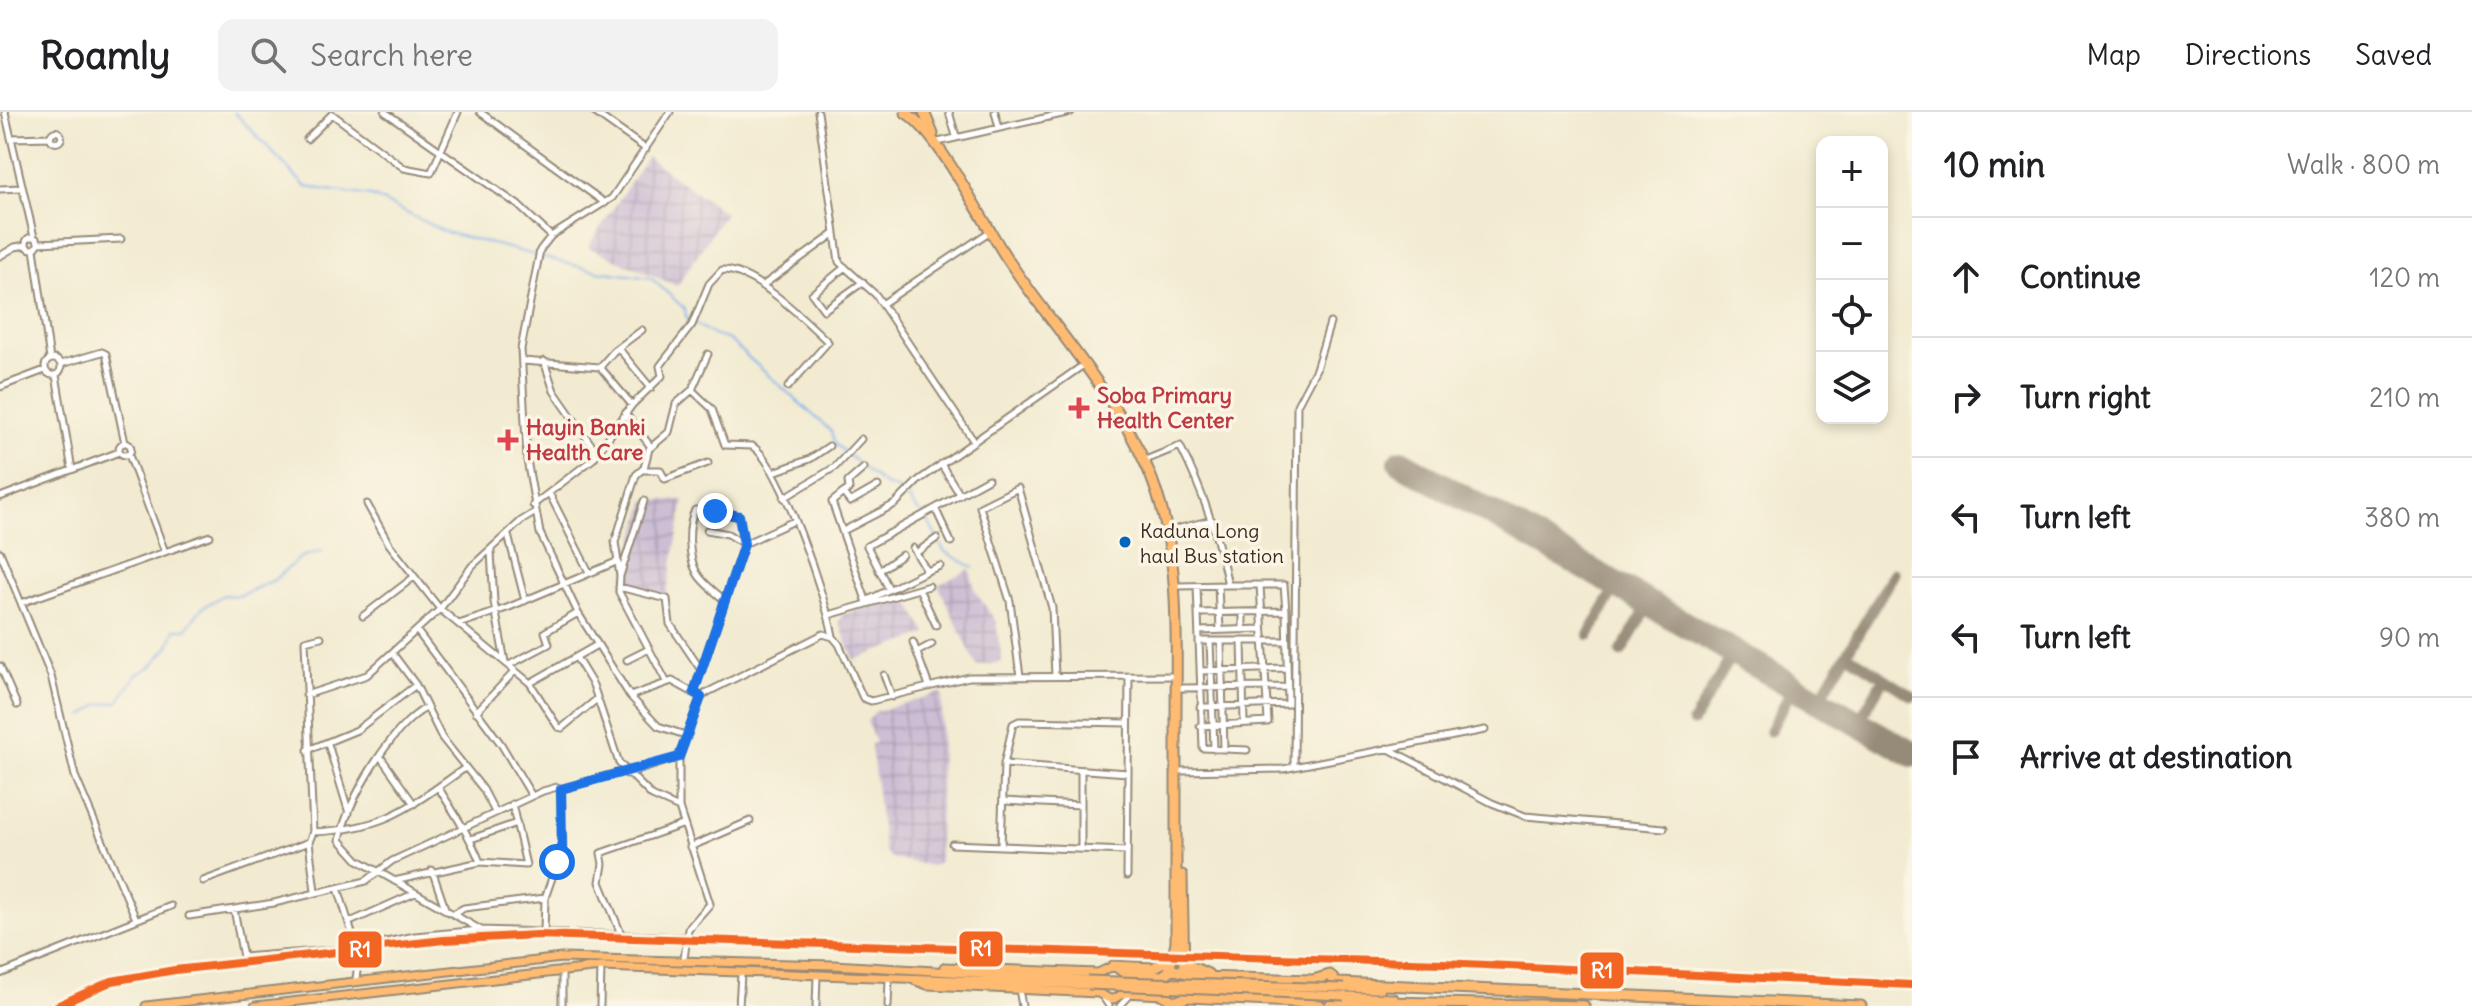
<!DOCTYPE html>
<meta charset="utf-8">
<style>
body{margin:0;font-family:Delius,sans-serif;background:#f2f2f2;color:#202124}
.controls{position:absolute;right:24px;top:24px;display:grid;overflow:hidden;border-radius:16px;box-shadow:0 4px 12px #0003}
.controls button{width:72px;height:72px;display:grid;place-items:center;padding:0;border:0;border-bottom:2px solid #e0e0e0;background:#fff;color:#202124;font:40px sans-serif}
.stop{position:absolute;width:24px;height:24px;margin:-18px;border:6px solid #1a73e8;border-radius:50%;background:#fff}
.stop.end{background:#1a73e8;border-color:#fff;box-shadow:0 2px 8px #0008}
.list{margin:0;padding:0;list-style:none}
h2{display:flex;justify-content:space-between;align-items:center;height:104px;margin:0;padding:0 32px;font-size:34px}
h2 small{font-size:26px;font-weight:400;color:#757577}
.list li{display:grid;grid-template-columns:52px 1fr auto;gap:24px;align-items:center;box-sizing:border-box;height:120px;padding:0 32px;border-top:2px solid #e0e0e0}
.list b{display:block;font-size:30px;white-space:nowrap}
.list em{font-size:26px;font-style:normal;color:#757577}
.icon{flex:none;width:44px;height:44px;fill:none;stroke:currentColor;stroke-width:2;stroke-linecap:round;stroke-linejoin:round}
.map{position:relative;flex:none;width:1912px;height:894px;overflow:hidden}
header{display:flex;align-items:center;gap:48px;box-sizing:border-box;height:112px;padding:0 40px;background:#fff;border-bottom:2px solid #e0e0e0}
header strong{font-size:38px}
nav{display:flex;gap:44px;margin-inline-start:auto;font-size:28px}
.search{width:560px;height:72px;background:#f2f2f2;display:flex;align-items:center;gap:20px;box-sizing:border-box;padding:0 28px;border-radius:16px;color:#757577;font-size:30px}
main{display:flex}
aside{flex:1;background:#fff}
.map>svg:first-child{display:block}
.industrial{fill:url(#industrial-grid)}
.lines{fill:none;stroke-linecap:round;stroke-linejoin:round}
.stream{stroke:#80afea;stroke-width:2}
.taxiway{stroke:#968a78;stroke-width:11}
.runway{stroke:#968a78;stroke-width:26}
.minor-casing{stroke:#968a78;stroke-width:9}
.major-casing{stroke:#968a78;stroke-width:11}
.highway-casing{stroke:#968a78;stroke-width:13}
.minor{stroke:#fff;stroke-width:5}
.major{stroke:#ffbb71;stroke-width:7}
.highway{stroke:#ffbb71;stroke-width:9}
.major-bridge-casing{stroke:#968a78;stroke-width:11;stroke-linecap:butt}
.major-bridge{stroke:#ffbb71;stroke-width:7}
.rail-1-casing{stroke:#fcf5e5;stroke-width:14}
.rail-1{stroke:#f26522;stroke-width:8}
.route{stroke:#1a73e8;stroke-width:10}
.health-dot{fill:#e0444e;stroke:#fcf5e5;stroke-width:3}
.bus-dot{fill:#0065bd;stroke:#fcf5e5;stroke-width:3}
.labels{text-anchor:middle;stroke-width:7;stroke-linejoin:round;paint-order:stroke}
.bus-label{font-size:20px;fill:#3b2a1e;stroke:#fcf5e5;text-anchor:start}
.health-label{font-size:22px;font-weight:bold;fill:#be3a42;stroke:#fcf5e5;text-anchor:start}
.line-badge{stroke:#fcf5e5;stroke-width:3}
.badge-label{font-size:22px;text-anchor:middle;font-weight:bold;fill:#fff}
</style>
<header>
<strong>Roamly</strong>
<div class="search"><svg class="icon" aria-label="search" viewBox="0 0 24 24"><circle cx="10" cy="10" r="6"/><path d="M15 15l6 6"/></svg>Search here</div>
<nav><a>Map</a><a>Directions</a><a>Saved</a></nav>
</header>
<main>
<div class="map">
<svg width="1912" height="894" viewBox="0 0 1912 894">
<defs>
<pattern id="industrial-grid" width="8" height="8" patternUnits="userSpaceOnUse" patternTransform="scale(2)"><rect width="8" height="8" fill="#ccbed4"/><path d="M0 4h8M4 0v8" fill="none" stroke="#b0a3b6"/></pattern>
</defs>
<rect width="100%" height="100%" fill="#fcf5e5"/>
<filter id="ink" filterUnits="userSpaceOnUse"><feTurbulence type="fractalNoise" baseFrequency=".0125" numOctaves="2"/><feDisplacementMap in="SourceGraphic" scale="16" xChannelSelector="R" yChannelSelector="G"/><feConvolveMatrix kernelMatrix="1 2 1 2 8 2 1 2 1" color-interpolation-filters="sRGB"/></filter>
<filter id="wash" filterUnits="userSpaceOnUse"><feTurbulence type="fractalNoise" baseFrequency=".006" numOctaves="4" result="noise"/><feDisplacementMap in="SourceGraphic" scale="32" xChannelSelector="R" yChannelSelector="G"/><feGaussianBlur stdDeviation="1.8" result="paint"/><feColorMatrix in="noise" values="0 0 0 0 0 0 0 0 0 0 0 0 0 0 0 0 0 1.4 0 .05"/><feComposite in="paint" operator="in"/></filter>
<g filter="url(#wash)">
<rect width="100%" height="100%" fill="#f2ebd1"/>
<path class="industrial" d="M647,45L725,101L677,174L588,135Z
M646,388H684L666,486L621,473Z
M970,457L975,479L996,509L1002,550L977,554L938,473Z
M905,482L927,522L854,548L839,510L843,502Z
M942,580L939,750L932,754L891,746L884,739L871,632L875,631L867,609L875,600Z"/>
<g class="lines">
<path class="stream" d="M234,0L306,75L372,84L445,120L597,159L651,166L685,197L686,205L713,223L729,228L831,319L835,332L883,372L910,382L909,388L920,401
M925,404L944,439L974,456
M83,604L100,592L118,590L137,562L151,555L169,534L175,517H186L202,496L223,483L239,484L274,468L301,445L322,439"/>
<path class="taxiway" d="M1589,523L1617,473
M1621,540L1649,492
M1847,542L1912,584
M1819,588L1894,461
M1693,610L1734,540
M1858,611L1884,566
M1770,619L1794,574"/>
<path class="runway" d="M1401,350L1912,642"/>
</g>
</g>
<g filter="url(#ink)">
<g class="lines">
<g class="minor-casing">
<path id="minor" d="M5,0L34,125
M385,0L518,93L551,124
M480,0L605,91
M594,0L646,37
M670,0L612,86L551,124L540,138L521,237L527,348L540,421L578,501L630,584L658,614L685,623
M818,0L839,150L876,183L973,328
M949,0L956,24
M995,0L999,16
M50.5 25a5.5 5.5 0 1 1 11 0a5.5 5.5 0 1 1-11 0Z
M11,26L50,25
M307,27L332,2L404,56L431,61L458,0
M938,30L1071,0
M0,77L20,76
M26 131a6 6 0 1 1 12 0a6 6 0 1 1-12 0Z
M39,131L121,127
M34,137L50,247
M0,144L15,135L26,133
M845,155L812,182L824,198L863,170
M762,174L834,122
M882,192L989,120
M619,237L651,276
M45 255a8 8 0 1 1 16 0a8 8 0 1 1-16 0Z
M523,249L600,255L614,239L642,218
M544,249L554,279L597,341
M61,252L102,240L106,242L125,331
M600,255L632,293
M56,263L72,358
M0,275L45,258
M692,278L712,297L725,333L752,334C781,351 826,488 833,524
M625,301L651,335
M119 337a6 6 0 1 1 12 0a6 6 0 1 1-12 0Z
M129,343L165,440
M1148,347L1180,334C1203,379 1218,424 1228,473L1179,474
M941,352L960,383
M643,358H660L665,367L708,351
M774,360L810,347L829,334
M549,381L589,460
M843,381L849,377L848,370L864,356
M0,385L119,340
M784,386L835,355L861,327
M644,389L620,464L619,480L666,569
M367,392L389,432L440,497L530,571L558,615L562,616L597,587
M533,393L593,347L632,293L662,264L660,254L692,213L709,172L722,158C754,157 805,208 828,230L788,275
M936,398L951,430
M707,418L728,422L744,432L794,409
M1173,418L1212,408
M843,419L895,392L919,368L1082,254
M508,423L525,489
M0,440L51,564L75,664L136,807
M491,440L494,490L505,550
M916,441L937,426
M879,459L902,443
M927,459L940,454
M620,464L615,430L636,363L644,356L649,337L669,320L676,292L692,278L708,242
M1218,473L1220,518
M1228,473H1284L1286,499
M1197,474L1203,636L1247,638
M619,475L667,487L670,512L701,558
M889,477L867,434L988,367
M919,477L936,513
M868,488L927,459L913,436
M21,491L210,424
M867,491L832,390L843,381L850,390L878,374
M1243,500V518
M1198,501L1286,499L1288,592L1200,595
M829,503L929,474
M363,504L414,465
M459,512L507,496L616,450
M417,519L501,632L532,684
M1199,519L1262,517
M1199,529H1210L1214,637
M1210,529H1286
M1221,529L1224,637
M1242,529L1244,611
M913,530L929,574
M917,540L932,532
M393,542L416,573L442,626L483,677L495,700
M576,545L593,573L619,651L652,684L679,696
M627,548L649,537
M509,553L549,532L545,520L578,501
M0,554L17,593
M1200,559L1286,556
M884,563L892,585
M1020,564L1010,489L980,395L1018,376L1052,496L1055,564
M530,571L597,533
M1180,576L1288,575
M694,580L744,432L739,404L695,398C687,414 688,445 697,461C703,472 716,480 724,488
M306,583L367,563L440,497L472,454L521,409L534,401
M630,584L672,569L701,585
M426,596C393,612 346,690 340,728L358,748L481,818L685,825
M476,600L515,559
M1200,614L1268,610L1260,473
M328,632L349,701
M1387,636L1492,691L1525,704L1664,716
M308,638L357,618L416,573
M380,644L414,692
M1004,652L1128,661
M1294,654L1297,293L1316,257L1330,211
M1181,659L1283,657L1485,618
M627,662L679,645
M438,675C453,699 470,724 480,750
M1003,689L1081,693
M313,720C386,717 408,696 465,656
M471,727L517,711
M952,732L1127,739
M1001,734L1004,652L1013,612L1019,609L1128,611
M690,735L750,709
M1081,737V658
M432,758L446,799
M1127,764L1129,564
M203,769L309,730
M394,769L480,750L526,753L512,692
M338,776L359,844L356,867
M315,779L309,730L313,720L305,529L321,525
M234,797L243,845L357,836L415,824L480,818
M455,801L464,796L545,786
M189,804L274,791L366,769L392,749L543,679L557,675L561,677L624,659
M350,810L413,782
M544,820L545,786L562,737L561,677
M621,822L600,770L603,752L601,741L682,713
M684,847L688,817L710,792L679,696V645L701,585L708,580L823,522L833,525L839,532L863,586L871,589L969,565L1176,564
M562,858V894
M0,862L171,794
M1019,877L1022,894
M1103,885L1109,894
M600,894L601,855
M739,894L741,862
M816,894L817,864
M888,894L889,867
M1120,894L1130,883"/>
</g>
<g class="major-casing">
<path id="major" d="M944,855L1098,861L1113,854L1124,861L1164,863
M916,869L927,873L1098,881L1112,888L1124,881L1163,883
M1344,876L1381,877
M1344,884L1394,886
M146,894L562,846L834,853L1087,868
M255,894L601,855L1088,873"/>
</g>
<g class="highway-casing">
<path id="highway" d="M924,0L933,22
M906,1C936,18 984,111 1006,145C1052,214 1113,279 1147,355C1182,435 1176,521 1176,606C1176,680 1176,755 1176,830L1169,859
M1182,763L1184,860
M1182,843L1190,854L1208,862
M1113,854L1153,856L1172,846
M1313,868L1311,885L1321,894
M1339,871L1861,894
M1338,889L1584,894
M1314,891L1187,885L1175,890L1163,883C1157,872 1161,861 1174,858L1202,865L1313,868L1330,863L1341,877L1338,889L1329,894"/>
</g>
<use href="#minor" class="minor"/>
<use href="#major" class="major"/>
<use href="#highway" class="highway"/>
<g class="major-bridge-casing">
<path id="major-bridge" d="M1087,868L1344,876
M1088,873L1344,884"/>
</g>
<use href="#major-bridge" class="major-bridge"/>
<g class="rail-1-casing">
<path id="rail-1" d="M57,894L112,869L175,858L444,828L537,823L1442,851L1912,873"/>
</g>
<use href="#rail-1" class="rail-1"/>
</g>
</g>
<g class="lines" filter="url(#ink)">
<path class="route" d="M557,750L562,737L561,677L679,645L701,585L694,580L744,432L739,404L715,399"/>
</g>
<g class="health-dot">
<path d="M1075 284h8v8h8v8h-8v8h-8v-8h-8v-8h8z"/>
<path d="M504 316h8v8h8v8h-8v8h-8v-8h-8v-8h8z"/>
</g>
<circle class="bus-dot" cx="1125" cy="430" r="7"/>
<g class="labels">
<g class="bus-label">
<text x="1140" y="426">Kaduna Long<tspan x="1140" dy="25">haul Bus station</tspan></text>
</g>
<g class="health-label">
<text x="1097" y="291">Soba Primary<tspan x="1097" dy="25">Health Center</tspan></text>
<text x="526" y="323">Hayin Banki<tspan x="526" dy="25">Health Care</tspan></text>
</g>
</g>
<g class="line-badge">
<rect x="958" y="818" width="46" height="38" rx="8" fill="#f26522"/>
<rect x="337" y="818" width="46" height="39" rx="8" fill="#f26522"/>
<rect x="1579" y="839" width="46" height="39" rx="8" fill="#f26522"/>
</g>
<g class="badge-label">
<text x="981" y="844">R1</text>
<text x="360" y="845">R1</text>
<text x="1602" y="866">R1</text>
</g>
</svg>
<div class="controls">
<button>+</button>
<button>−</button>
<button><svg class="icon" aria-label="locate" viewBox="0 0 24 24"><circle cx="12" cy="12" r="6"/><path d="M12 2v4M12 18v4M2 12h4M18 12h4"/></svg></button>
<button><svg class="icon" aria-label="layers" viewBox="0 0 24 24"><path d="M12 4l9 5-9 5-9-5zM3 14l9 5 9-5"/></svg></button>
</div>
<div class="stop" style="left:557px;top:750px"></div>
<div class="stop end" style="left:715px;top:399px"></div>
</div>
<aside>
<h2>10 min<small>Walk · 800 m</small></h2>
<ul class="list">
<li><svg class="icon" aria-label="ahead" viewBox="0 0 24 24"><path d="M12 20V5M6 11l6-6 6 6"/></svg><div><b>Continue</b></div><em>120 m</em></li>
<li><svg class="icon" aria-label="right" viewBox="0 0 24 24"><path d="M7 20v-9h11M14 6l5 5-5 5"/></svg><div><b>Turn right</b></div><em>210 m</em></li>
<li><svg class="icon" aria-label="left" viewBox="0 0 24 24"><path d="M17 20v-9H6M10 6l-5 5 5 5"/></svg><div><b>Turn left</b></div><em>380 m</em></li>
<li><svg class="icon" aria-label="left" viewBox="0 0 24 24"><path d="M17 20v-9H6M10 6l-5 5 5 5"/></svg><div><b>Turn left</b></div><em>90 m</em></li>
<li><svg class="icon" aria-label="arrive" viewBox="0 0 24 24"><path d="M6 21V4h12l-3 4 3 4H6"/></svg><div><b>Arrive at destination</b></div></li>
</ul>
</aside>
</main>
